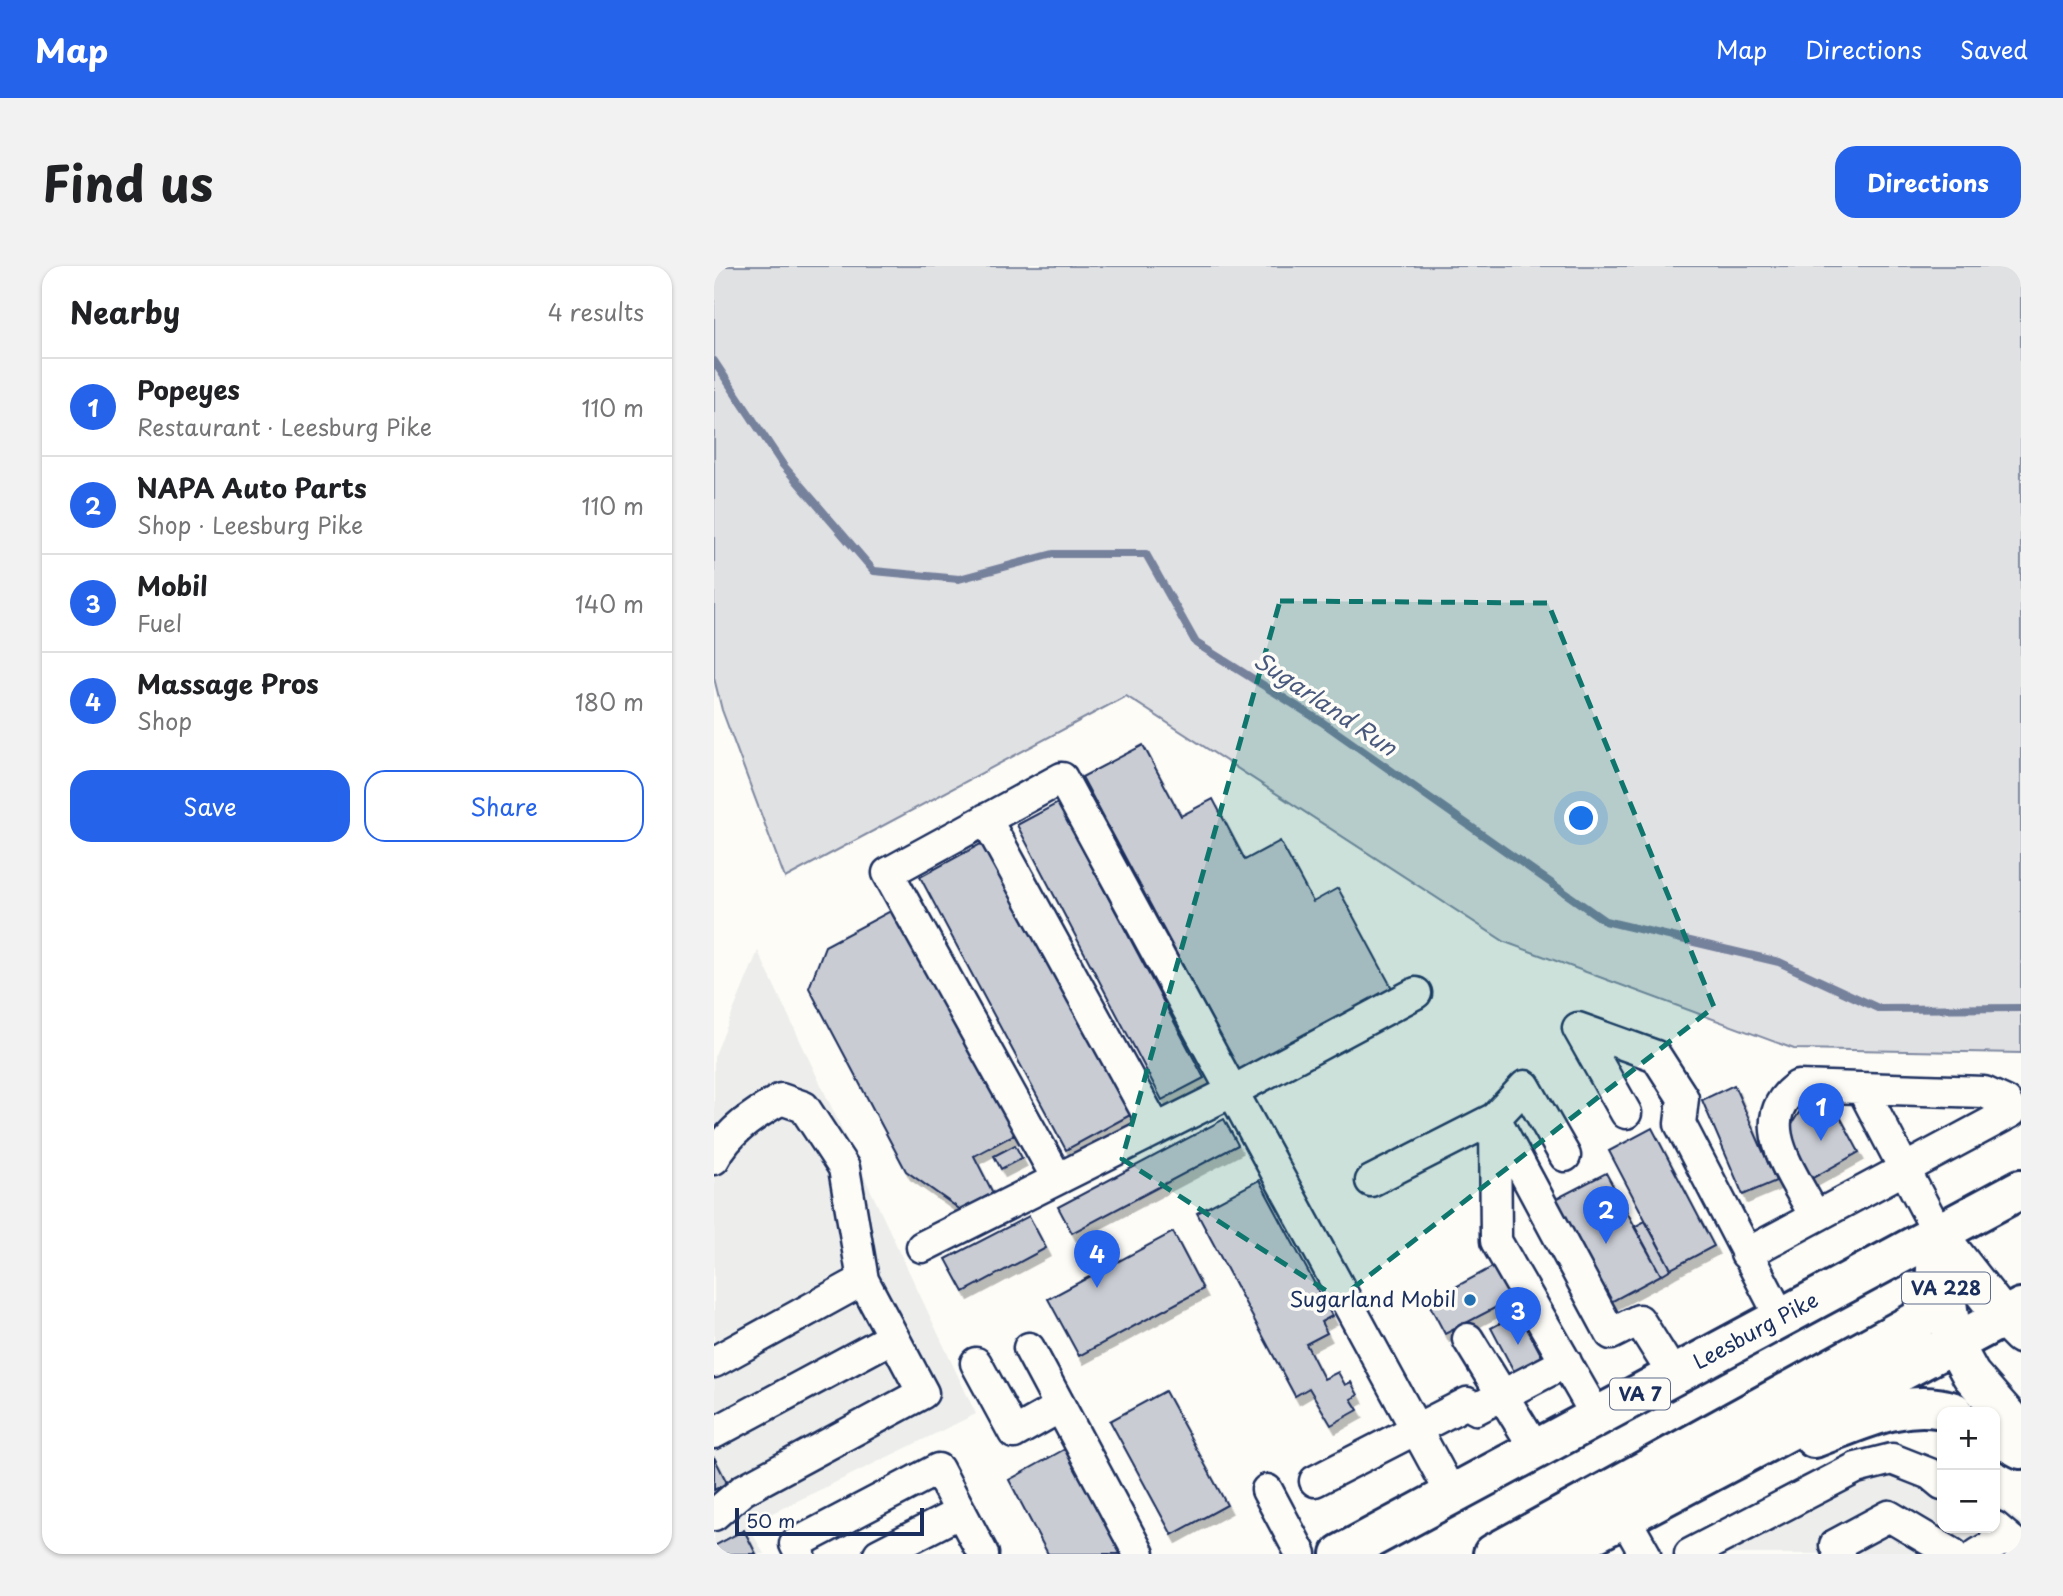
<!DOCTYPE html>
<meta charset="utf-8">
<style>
body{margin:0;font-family:"Playpen Sans",sans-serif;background:#f2f2f2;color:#202124}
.controls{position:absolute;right:21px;bottom:21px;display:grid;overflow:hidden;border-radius:14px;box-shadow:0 2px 5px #0004}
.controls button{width:63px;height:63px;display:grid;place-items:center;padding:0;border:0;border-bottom:2px solid #e0e0e0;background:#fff;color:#202124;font:35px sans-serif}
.scale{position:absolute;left:21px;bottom:18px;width:189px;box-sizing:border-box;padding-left:7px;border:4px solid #1b2f5e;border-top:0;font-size:19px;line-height:24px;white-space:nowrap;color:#1b2f5e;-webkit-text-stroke:5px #fdfcf7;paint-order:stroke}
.you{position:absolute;left:868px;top:553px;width:24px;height:24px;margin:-18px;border:5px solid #fff;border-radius:50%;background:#1a73e8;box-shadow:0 0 0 10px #1a73e833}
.badge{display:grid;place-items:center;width:46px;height:46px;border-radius:50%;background:#2563eb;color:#fff;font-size:23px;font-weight:700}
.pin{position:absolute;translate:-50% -58px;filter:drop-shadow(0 2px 4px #0008)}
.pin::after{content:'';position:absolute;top:37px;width:24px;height:21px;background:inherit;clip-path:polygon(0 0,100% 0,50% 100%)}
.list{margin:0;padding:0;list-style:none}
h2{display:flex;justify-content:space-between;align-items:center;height:91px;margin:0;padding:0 28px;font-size:30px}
h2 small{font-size:23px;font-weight:400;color:#757577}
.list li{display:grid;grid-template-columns:46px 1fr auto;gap:21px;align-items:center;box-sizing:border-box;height:98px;padding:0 28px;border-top:2px solid #e0e0e0}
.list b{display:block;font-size:26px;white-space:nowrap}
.list p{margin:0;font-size:23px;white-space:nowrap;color:#757577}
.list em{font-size:23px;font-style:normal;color:#757577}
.actions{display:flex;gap:14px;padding:21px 28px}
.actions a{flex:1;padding:16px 0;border:2px solid #2563eb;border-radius:21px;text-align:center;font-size:24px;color:#2563eb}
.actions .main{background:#2563eb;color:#fff}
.map{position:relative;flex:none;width:1307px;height:1288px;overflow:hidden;border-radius:21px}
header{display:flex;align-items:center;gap:42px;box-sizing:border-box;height:98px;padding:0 35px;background:#2563eb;color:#fff}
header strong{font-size:33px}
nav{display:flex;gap:38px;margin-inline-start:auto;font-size:24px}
.intro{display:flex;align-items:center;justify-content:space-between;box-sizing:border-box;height:168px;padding:0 42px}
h1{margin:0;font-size:49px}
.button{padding:18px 32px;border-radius:21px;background:#2563eb;color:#fff;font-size:24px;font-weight:700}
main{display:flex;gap:42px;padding:0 42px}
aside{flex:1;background:#fff;border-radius:21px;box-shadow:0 2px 5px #0004}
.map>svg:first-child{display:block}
.built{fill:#edeeec}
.green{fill:#e0e1e3;stroke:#7e88a0;stroke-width:2}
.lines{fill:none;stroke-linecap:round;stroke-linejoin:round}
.stream{stroke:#76819c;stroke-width:8}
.building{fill:#c9ccd3;stroke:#1b2f5e;stroke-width:2;filter:url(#shadow)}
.minor-casing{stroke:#1b2f5e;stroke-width:35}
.major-casing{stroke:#1b2f5e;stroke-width:42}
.highway-casing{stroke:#1b2f5e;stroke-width:44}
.minor{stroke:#fdfcf7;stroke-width:30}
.major{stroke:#fdfcf7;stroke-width:37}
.highway{stroke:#fdfcf7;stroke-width:38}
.marked{fill:#0f766e;fill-opacity:0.2;stroke:#0f766e;stroke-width:5;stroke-dasharray:14 9;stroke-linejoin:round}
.poi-dot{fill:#1f6fb2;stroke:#fdfcf7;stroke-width:2.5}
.labels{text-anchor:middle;stroke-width:7;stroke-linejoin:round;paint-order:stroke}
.shield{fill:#fdfcf7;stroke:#5f6c8c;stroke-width:2}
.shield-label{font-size:19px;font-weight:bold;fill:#1b2f5e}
.poi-label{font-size:21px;fill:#1b2f5e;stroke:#fdfcf7;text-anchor:end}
.street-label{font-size:21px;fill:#1b2f5e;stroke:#fdfcf7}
.water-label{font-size:23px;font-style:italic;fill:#49587d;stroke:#fdfcf7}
</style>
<header>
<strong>Map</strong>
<nav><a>Map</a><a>Directions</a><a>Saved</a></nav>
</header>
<div class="intro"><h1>Find us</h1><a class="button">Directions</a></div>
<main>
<aside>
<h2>Nearby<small>4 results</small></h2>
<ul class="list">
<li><span class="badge">1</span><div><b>Popeyes</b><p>Restaurant · Leesburg Pike</p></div><em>110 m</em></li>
<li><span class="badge">2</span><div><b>NAPA Auto Parts</b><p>Shop · Leesburg Pike</p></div><em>110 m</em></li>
<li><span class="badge">3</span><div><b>Mobil</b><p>Fuel</p></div><em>140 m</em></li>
<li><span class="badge">4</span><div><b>Massage Pros</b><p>Shop</p></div><em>180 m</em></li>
</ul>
<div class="actions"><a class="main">Save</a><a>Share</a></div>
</aside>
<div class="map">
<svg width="1307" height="1288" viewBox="0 0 1307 1288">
<defs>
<filter id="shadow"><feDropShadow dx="4.5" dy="8" stdDeviation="0" flood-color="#0004"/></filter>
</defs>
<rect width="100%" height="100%" fill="#fdfcf7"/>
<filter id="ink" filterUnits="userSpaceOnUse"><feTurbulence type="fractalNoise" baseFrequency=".0143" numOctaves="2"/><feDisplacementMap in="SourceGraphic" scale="14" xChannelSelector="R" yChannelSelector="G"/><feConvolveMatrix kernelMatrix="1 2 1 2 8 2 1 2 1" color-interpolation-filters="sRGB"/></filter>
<g filter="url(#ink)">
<path class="built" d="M44,685L262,1148L34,1259L50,1288H0V791Z
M1228,1209V1262H1281V1237L1307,1257V1288H1004L1146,1212Z"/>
<path class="green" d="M0,0H1307V787L1080,783L791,676L412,430L71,612L8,444L0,412Z"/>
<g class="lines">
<path class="stream" d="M0,95L69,199L160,305L245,313L339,288H432L482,377L608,456L891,655L1065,696L1166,743L1307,742"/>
</g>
<path class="building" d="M429,479L467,550L499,533L531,594L566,575L599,636L624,622L679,724L526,806L368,511Z
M344,537L490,812L448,834L303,559Z
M272,575L418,848L352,884L206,611Z
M184,641L305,866L260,890L279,927L247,944L192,905L95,722L111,680Z
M1020,819L1062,915L1029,929L988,834Z
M1093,834H1117L1145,886L1095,914L1069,864L1075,854L1079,856Z
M510,853L524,879L358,967L344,941Z
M938,862L1000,980L957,1003L895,885Z
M301,879L308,892L287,903L280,890Z
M892,907L947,1009L895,1037L840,934Z
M545,914L618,1050L607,1056L613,1067L592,1078L610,1113L624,1106L631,1119L637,1116L644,1129L637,1133L644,1144L617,1159L595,1122L581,1130L483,947Z
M315,950L332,982L250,1026L232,993Z
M931,955L957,1003L947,1009L920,961Z
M459,966L489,1023L365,1090L334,1033Z
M780,1000L798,1033L731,1068L714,1036Z
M805,1047L832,1098L804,1113L777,1062Z
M451,1125L513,1239L458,1269L396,1155Z
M351,1183L407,1288H334L295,1214Z
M0,1191L13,1217L0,1224Z
M30,1264L42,1288H0V1280Z"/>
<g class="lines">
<g class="minor-casing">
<path id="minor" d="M272,553L442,863
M1148,822L1224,967
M912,847L864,762L942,790L969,832L966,858L1067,1052
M851,890L811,820L781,852L897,1068L925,1054L960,1110
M0,893C14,865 41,848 67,833L90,841L130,902L149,1014
M343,912L174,607L348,512L738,1229
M657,915L781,852L782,975L883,1151
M208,981L519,825L702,727
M1032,988L1297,846L1292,836L1270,826L1084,820C1034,854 1081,910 1101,951
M754,1073L822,1184
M315,1082L425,1288
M0,1096L149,1014L209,1127L29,1224L0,1249
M262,1097L300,1167L346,1141
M0,1167L179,1071
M601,1215L753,1137L762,1143L852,1096
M553,1224L587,1288
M910,1251L931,1288
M1281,1261L1307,1283
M86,1288L81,1278L224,1203L269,1288
M165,1288L247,1246
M976,1288L1142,1202L1178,1193L1216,1208L1228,1218
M1125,1288L1121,1279L1175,1250L1239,1288
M1264,1288L1293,1271"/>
</g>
<g class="major-casing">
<path id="major" d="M1224,968L1289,1051L1307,1069
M1227,989L1239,1076L1257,1109L1307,1166"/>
</g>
<g class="highway-casing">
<g id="highway">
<path d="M1281,1169L1307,1183"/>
<path d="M1100,1172C1144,1156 1192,1130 1240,1146"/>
<path id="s1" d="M627,1288L1307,923"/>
<path d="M779,1288L1205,1054L1221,1021L1224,967"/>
<path d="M841,1288L1307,1042"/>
</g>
</g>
<use href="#minor" class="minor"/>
<use href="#major" class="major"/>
<use href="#highway" class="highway"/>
</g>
</g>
<path class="marked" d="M566,335L834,337L1000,741L625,1033L408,893Z"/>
<circle class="poi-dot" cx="756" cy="1034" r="7"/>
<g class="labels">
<g class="shield">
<rect x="1188" y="1006.5" width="88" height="31" rx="5"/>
<rect x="896" y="1112.5" width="60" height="31" rx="5"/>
</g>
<g class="shield-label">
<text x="1232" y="1029">VA 228</text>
<text x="926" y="1135">VA 7</text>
</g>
<g class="poi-label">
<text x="742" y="1041">Sugarland Mobil</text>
</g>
<g class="street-label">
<text dy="7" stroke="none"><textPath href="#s1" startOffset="471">Leesburg Pike</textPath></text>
</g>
<g class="water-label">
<text transform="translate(611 438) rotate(34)" y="8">Sugarland Run</text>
</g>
</g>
</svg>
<div class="controls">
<button>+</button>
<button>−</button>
</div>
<div class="scale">50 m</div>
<div class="you"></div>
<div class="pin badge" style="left:1107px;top:875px">1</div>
<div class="pin badge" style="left:892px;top:978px">2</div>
<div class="pin badge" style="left:804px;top:1079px">3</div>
<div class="pin badge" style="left:383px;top:1022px">4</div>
</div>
</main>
